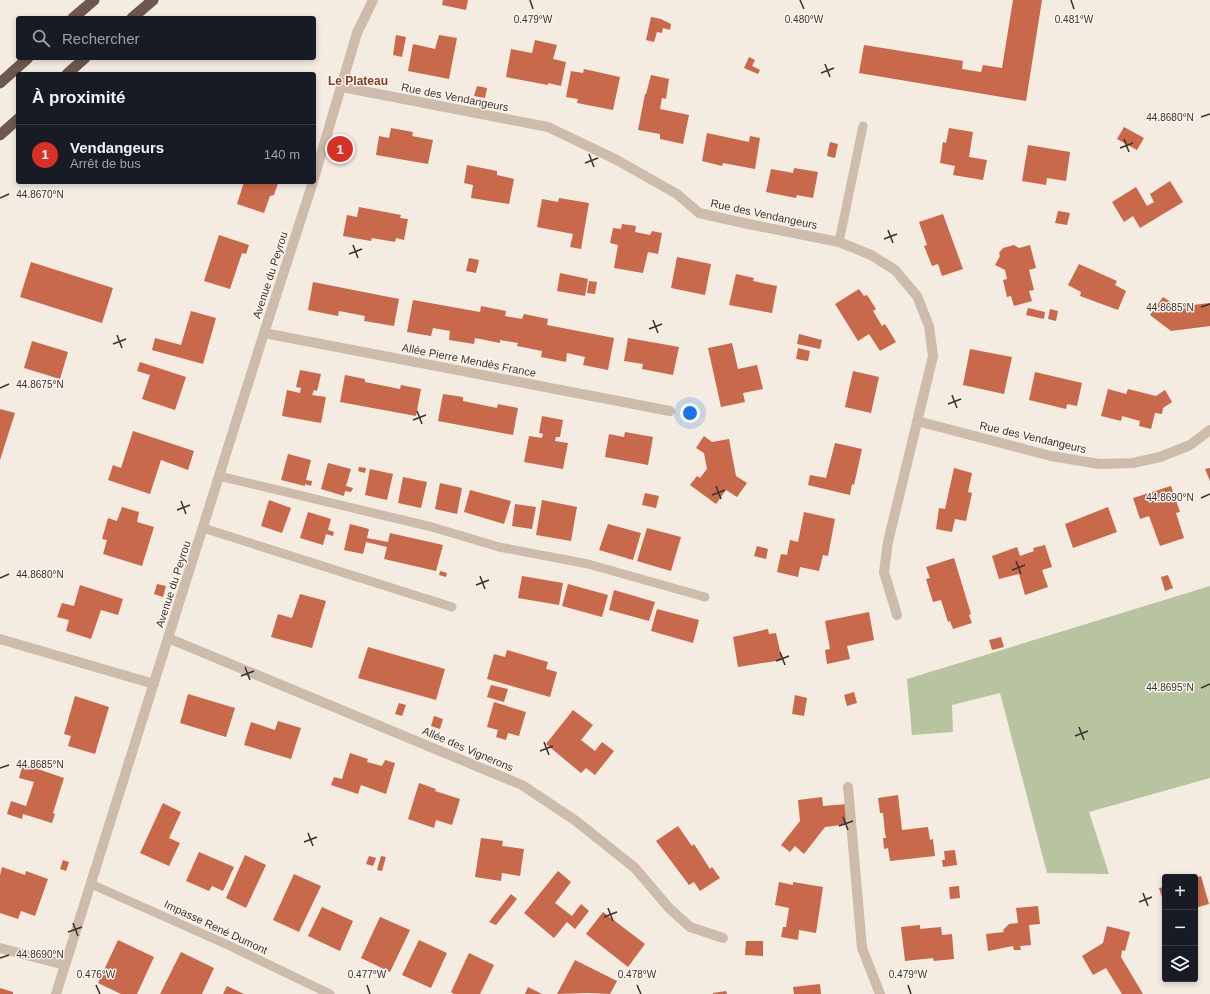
<!DOCTYPE html>
<html lang="fr">
<meta charset="utf-8">
<style>
body{margin:0;font-family:Helvetica,sans-serif;background:#242831;color:#f1f3f6}
.controls{position:absolute;right:12px;bottom:12px;display:grid;overflow:hidden;border-radius:4px;box-shadow:0 2px 6px #0003}
.controls button{width:36px;height:36px;display:grid;place-items:center;padding:0;border:0;border-bottom:1px solid #363941;background:#171b24;color:#f1f3f6;font:20px sans-serif}
.you{position:absolute;left:690px;top:413px;width:14px;height:14px;margin:-10px;border:3px solid #fff;border-radius:50%;background:#1a73e8;box-shadow:0 0 0 6px #1a73e833}
.badge{display:grid;place-items:center;width:26px;height:26px;border-radius:50%;background:#d93025;color:#fff;font-size:13px;font-weight:700}
.pin{position:absolute;translate:-50% -50%;border:2px solid #fff;box-shadow:0 1px 4px #0006}
.list{margin:0;padding:0;list-style:none}
h2{display:flex;justify-content:space-between;align-items:center;height:52px;margin:0;padding:0 16px;font-size:17px}
h2 small{font-size:13px;font-weight:400;color:#9ea1a6}
.list li{display:grid;grid-template-columns:26px 1fr auto;gap:12px;align-items:center;box-sizing:border-box;height:60px;padding:0 16px;border-top:1px solid #363941}
.list b{display:block;font-size:15px;white-space:nowrap}
.list p{margin:0;font-size:13px;white-space:nowrap;color:#9ea1a6}
.list em{font-size:13px;font-style:normal;color:#9ea1a6}
.icon{flex:none;width:22px;height:22px;fill:none;stroke:currentColor;stroke-width:2;stroke-linecap:round;stroke-linejoin:round}
.map{position:relative;flex:none;width:1210px;height:994px;overflow:hidden}
.search{position:absolute;background:#171b24;box-shadow:0 2px 6px #0003;left:16px;top:16px;width:300px;height:44px;display:flex;align-items:center;gap:10px;box-sizing:border-box;padding:0 14px;border-radius:4px;color:#9ea1a6;font-size:15px}
.panel{position:absolute;background:#171b24;box-shadow:0 2px 6px #0003;left:16px;top:72px;width:300px;height:112px;border-radius:4px}
.map>svg:first-child{display:block}
.green{fill:#b8c4a0}
.building{fill:#c8694b}
.lines{fill:none;stroke-linecap:round;stroke-linejoin:round}
.service{stroke:#cdbbac;stroke-width:9}
.minor{stroke:#cdbbac;stroke-width:10}
.trunk{stroke:#6c584f;stroke-width:11}
.ticks{fill:none;stroke:#3b302b;stroke-width:1.5}
.labels{text-anchor:middle;stroke-width:3;stroke-linejoin:round;paint-order:stroke}
.street-label{font-size:11px;fill:#3b302b;stroke:#fbf5ee}
.neighbourhood-label{font-size:12px;font-weight:bold;fill:#8c3b22;stroke:#fbf5ee}
.ticks-label{font-size:10px;text-anchor:middle;fill:#3b302b;stroke:#fbf5ee;stroke-width:3;stroke-linejoin:round;paint-order:stroke}
</style>
<div class="map">
<svg width="1210" height="994" viewBox="0 0 1210 994">
<rect width="100%" height="100%" fill="#f4ebe1"/>
<path class="green" d="M1210,586V778L1089,812L1109,874L1047,873L1000,693L952,705L953,732L912,735L907,679Z"/>
<path class="building" d="M443,0H468L466,10L442,5Z
M1013,0H1042L1026,101L859,73L864,45L963,61L962,69L981,72L983,65L1002,68Z
M651,17L661,19L671,24L670,30L663,28L662,33L657,32L654,42L646,40Z
M396,35L406,37L402,57L393,55Z
M439,35L457,38L449,79L408,71L413,44L435,49Z
M535,40L557,45L553,59L566,62L561,86L548,83V85L506,77L511,49L532,53Z
M749,57L755,60L752,66L760,70L758,74L744,68Z
M584,69L620,77L613,110L577,103L578,99L566,97L571,71L583,73Z
M651,75L669,79L666,99L662,98L660,109L689,115L683,144L660,139V134L638,130L645,94H646Z
M477,86L487,88L485,98L474,96Z
M1124,127L1144,138L1137,150L1117,139Z
M391,128L413,132L412,136L433,140L428,164L376,155L379,136L389,138Z
M949,128L973,132L969,157L987,160L983,180L953,175L955,166L940,163L943,142L946,143Z
M707,133L749,142L750,136L760,138L755,169L723,163L722,166L702,161Z
M830,142L838,144L835,158L827,156Z
M1028,145L1070,152L1066,181L1047,178L1046,185L1022,181Z
M467,165L497,171V175L514,179L509,204L471,198L473,185L464,183Z
M794,168L818,172L813,198L797,195L796,198L766,192L771,169L793,173Z
M1170,181L1183,202L1140,228L1133,216L1124,222L1112,202L1136,187L1147,206L1154,202L1150,194Z
M244,182H275L278,183L274,195L270,196L264,213L237,204Z
M559,198L589,203L581,249L570,247L573,234L537,227L542,199L558,202Z
M359,207L401,215L400,218L408,219L404,240L396,238L395,242L372,238L371,241L343,236L347,215L357,217Z
M1058,211L1070,213L1067,225L1055,223Z
M943,214L963,269L942,276L938,264L932,266L924,246L927,245L919,222Z
M622,224L636,226L635,232L650,235L652,231L662,233L658,254L648,252L643,273L614,268L618,245L610,243L613,228L621,229Z
M219,235L249,245L246,254L242,253L230,289L204,281Z
M1014,245L1019,248L1030,245L1036,268L1029,270L1034,290L1029,291L1032,301L1014,306L1011,296L1007,297L1003,280L1007,279L1005,270L995,265L1000,256L999,253L1003,248Z
M677,257L711,264L705,295L671,288Z
M469,258L479,260L476,273L466,271Z
M31,262L113,288L102,323L20,297Z
M1079,264L1117,281L1115,285L1126,291L1118,310L1080,296L1081,292L1068,285Z
M560,273L588,279L585,296L557,291Z
M736,274L754,278L753,281L777,286L772,313L729,305Z
M589,281L597,282L595,294L587,293Z
M313,282L399,299L394,326L364,321L365,316L339,311L338,316L308,310Z
M859,289L864,296L867,295L876,309L873,311L882,326L885,324L896,342L880,351L869,334L858,341L835,304Z
M1163,297L1182,309L1184,306L1210,303V326L1171,331L1150,315Z
M413,300L480,312L481,306L506,311L505,316L522,319L524,314L548,319L547,325L614,338L608,370L583,365L585,357L567,353L566,362L541,357L542,351L517,346L518,343L500,340V343L475,338L474,344L449,340L450,331L433,328L431,336L407,332Z
M1028,308L1045,312L1044,319L1026,315Z
M1050,309L1058,311L1056,321L1048,319Z
M191,311L216,318L203,364L152,350L155,338L181,345Z
M799,334L822,340L820,349L797,344Z
M628,338L679,347L673,375L642,369L643,364L624,361Z
M32,341L68,352L60,379L24,368Z
M732,343L738,369L757,365L763,389L743,393L745,402L721,407L708,348Z
M798,348L810,351L808,361L796,359Z
M970,349L1012,357L1004,394L963,385Z
M140,362L186,377L175,410L142,399L150,375L137,371Z
M300,370L321,374L317,391L314,390L312,395L326,397L321,423L282,416L287,390L300,393L301,388L296,387Z
M853,371L879,377L871,413L845,407Z
M1035,372L1082,383L1077,406L1067,404L1066,409L1029,400Z
M345,375L365,379V382L400,389L401,385L421,389L416,416L340,402Z
M1108,389L1126,394L1128,389L1156,396L1165,390L1172,402L1163,408L1162,414L1155,413L1151,429L1139,426L1140,421L1122,416L1121,421L1101,416Z
M443,394L463,397V401L497,408L498,404L518,408L513,435L438,421Z
M0,409L15,413L0,460Z
M542,416L563,420L560,437H556L555,441L568,443L563,469L524,462L529,436L542,438L543,434L539,433Z
M133,431L194,451L188,470L161,460L150,494L108,480L113,465L121,468Z
M625,432L653,437L648,465L605,457L609,434L624,437Z
M704,436L712,442L729,439L736,476L747,483L737,497L726,490L716,504L690,485L697,476L700,478L707,469L704,453L696,448Z
M835,443L862,449L854,485L852,484L850,495L808,485L810,475L826,478Z
M288,454L311,460L306,480L312,481L311,486L305,484V486L281,480Z
M328,463L351,469L346,486L353,488L351,492L345,491L344,496L321,489Z
M359,467L366,468L365,473L358,471Z
M954,468L972,473L968,492L972,493L966,521L955,519L952,532L936,529L939,508L945,509Z
M1210,468V481L1205,469Z
M370,469L393,474L387,500L365,495Z
M403,477L427,482L421,508L398,503Z
M440,483L462,488L457,514L435,509Z
M1171,486L1180,512L1176,513L1184,538L1160,546L1149,516L1140,519L1133,498Z
M470,490L511,501L504,524L464,512Z
M645,493L659,496L656,508L642,505Z
M269,500L291,508L282,533L261,526Z
M542,500L577,507L571,541L536,535Z
M515,504L536,507L532,529L512,526Z
M122,507L139,512L137,522L154,527L142,566L103,554L107,540L102,539L108,518L117,521Z
M1108,507L1117,532L1073,548L1065,524Z
M308,512L331,519L328,530L334,532L333,536L326,534L323,545L300,538Z
M804,512L835,519L828,556L823,555L819,571L800,567L798,577L777,572L781,554L787,555L790,540L798,542Z
M350,524L369,529L367,538L388,542L390,533L443,545L436,571L384,559L387,547L366,542L363,554L344,550Z
M608,524L641,533L633,560L599,550Z
M647,528L681,537L671,571L637,561Z
M1045,545L1052,567L1042,570L1048,587L1025,595L1019,574L999,579L992,556L1017,547L1020,556L1034,551L1033,548Z
M757,546L768,549L766,559L754,556Z
M954,558L971,614L969,615L972,623L953,629L950,621L948,622L941,600L933,602L926,579L930,578L926,567Z
M440,571L447,573L446,577L439,575Z
M1168,575L1173,588L1165,591L1161,577Z
M522,576L563,583L559,605L518,598Z
M157,584L166,586L163,597L154,594Z
M568,584L608,595L602,617L562,606Z
M80,585L123,599L118,615L101,610L91,639L66,631L69,620L57,617L62,603L74,606Z
M614,590L655,602L649,621L609,610Z
M300,594L326,601L312,648L271,637L278,614L292,618Z
M657,609L699,620L693,643L651,631Z
M869,612L874,640L847,646L850,659L827,664L825,650L830,649L825,621Z
M768,629L769,634L776,633L782,660L738,667L733,637Z
M1001,637L1004,647L992,650L989,640Z
M368,647L445,669L436,700L358,678Z
M507,650L548,662L546,669L557,672L550,697L487,679L494,654L505,657Z
M491,685L508,689L504,702L487,697Z
M854,692L857,703L847,706L844,695Z
M188,694L235,708L226,737L180,723Z
M795,695L807,698L804,716L792,714Z
M75,696L109,707L95,754L68,746L71,736L64,734Z
M494,702L526,712L519,736L508,733L506,740L496,737L498,730L487,727Z
M399,703L406,705L402,716L395,714Z
M573,710L593,725L581,740L595,751L602,742L614,751L595,775L586,768L581,773L546,744Z
M434,716L443,719L440,729L431,726Z
M278,721L301,728L291,759L244,745L251,722L275,730Z
M350,753L368,759L367,762L382,766L385,760L395,763L386,794L361,785L358,794L331,785L334,777L342,779Z
M23,764L64,778L53,813L55,814L52,823L23,814L22,819L7,814L11,801L26,806L34,782L19,778Z
M419,783L436,789L435,791L460,799L452,825L436,820L434,828L408,819Z
M898,795L902,830L928,827L930,840L933,839L935,856L890,861L888,848L884,849L883,838H886L885,833L883,813H880L878,798Z
M822,797L823,806L847,804L849,824L825,827L804,854L795,846L790,852L781,845L800,821L798,800Z
M163,803L181,812L169,838L180,843L169,866L140,853Z
M678,826L692,846L694,844L710,869L712,867L720,878L700,891L694,882L689,885L656,841Z
M481,838L503,841L502,846L524,849L520,876L502,873L501,881L475,877Z
M955,850L957,865L943,867L942,860H945L944,851Z
M199,852L234,867L223,891L212,886L209,891L186,881Z
M245,855L266,865L246,908L226,898Z
M369,856L376,858L373,866L366,864Z
M381,856L386,857L382,871L377,870Z
M63,860L69,862L66,871L60,869Z
M2,867L25,875L26,871L48,879L35,916L21,911L18,919L0,913V875Z
M558,871L571,882L555,903L572,916L581,904L589,911L575,929L567,922L554,938L524,913Z
M294,874L321,886L299,932L273,920Z
M1201,876L1209,904L1195,908V878Z
M779,882L793,885V882L823,887L816,933L799,930L798,940L781,937L783,927H786L789,908L775,905Z
M959,886L960,898L950,899L949,887Z
M1165,887V907L1159,888Z
M511,894L517,899L496,925L489,922Z
M1038,906L1040,924L1029,925L1031,945L1020,946L1021,950H1014L1013,946L988,951L986,934L1004,932L1003,930L1009,924L1018,923L1016,908Z
M322,907L353,921L340,951L308,936Z
M603,912L645,944L628,967L586,934Z
M380,917L410,930L390,972L361,958Z
M920,925V929L941,927L942,935L952,934L954,959L934,961L933,958L905,961L901,927Z
M1107,926L1130,932L1125,951L1122,950L1121,957L1143,994H1122L1106,968L1093,975L1082,956L1103,943Z
M118,940L154,957L137,994H121L98,983Z
M419,940L447,953L431,988L402,975Z
M746,941H763V956L745,955Z
M181,952L214,968L202,994H160Z
M469,953L494,965L480,994H454L451,992Z
M575,960L617,981L610,994L588,993L557,994Z
M820,984L821,994H794L793,987Z
M227,986L244,994H223Z
M528,987L542,994H525Z
M0,988L13,992V994H0Z
M726,991L727,994H713V993Z"/>
<g class="lines">
<path class="service" d="M839,242L863,126
M219,476L432,527L499,547L588,564L705,597
M203,528L452,607
M91,884L228,945L330,994"/>
<path class="minor" d="M342,87L548,127L615,159L677,194L699,213L748,224L839,242L871,255L895,270L917,296L929,326L933,356L888,542L884,572L897,615
M314,178L357,33L373,0
M264,333L670,411
M917,421L1051,456L1099,464L1133,463L1160,457L1190,445L1210,430
M168,638L522,785L576,821L635,868L669,908L690,927L723,938
M0,639L154,684
M848,787L862,948L880,994
M0,948L65,965
M56,994L264,333L313,182"/>
<path class="trunk" d="M73,18L94,0
M132,18L153,0
M67,74L85,58
M0,83L28,58
M0,135L18,119"/>
</g>
<path class="ticks" d="M530,0L533,9M800,0L804,9M1071,0L1074,9M825,64L830,77M821,73L834,68M1201,117L1210,114M1124,139L1129,152M1120,148L1133,143M589,154L594,167M585,163L598,158M0,198L9,194M888,230L893,243M884,239L897,234M353,245L358,258M349,254L362,249M1201,307L1210,304M653,320L658,333M649,329L662,324M117,335L122,348M113,344L126,339M0,388L9,384M952,395L957,408M948,404L961,399M417,411L422,424M413,420L426,415M716,486L721,499M712,495L725,490M1201,498L1210,494M181,501L186,514M177,510L190,505M1016,561L1021,574M1012,570L1025,565M480,576L485,589M0,578L9,574M476,585L489,580M780,652L785,665M776,661L789,656M245,667L250,680M241,676L254,671M1201,688L1210,684M1079,727L1084,740M1075,736L1088,731M544,742L549,755M540,751L553,746M0,768L9,765M843,817L848,830M839,826L853,821M308,833L313,846M304,842L317,837M1143,893L1148,906M1139,902L1152,897M608,908L613,921M604,917L617,912M73,923L78,936M68,932L82,927M0,958L9,955M96,985L100,994M367,985L370,994M637,985L641,994M908,985L911,994"/>
<g class="labels">
<g class="street-label">
<text transform="translate(455 97) rotate(11)" y="4">Rue des Vendangeurs</text>
<text transform="translate(764 214) rotate(12)" y="4">Rue des Vendangeurs</text>
<text transform="translate(270 275) rotate(-72)" y="4">Avenue du Peyrou</text>
<text transform="translate(469 360) rotate(11)" y="4">Allée Pierre Mendès France</text>
<text transform="translate(1033 437) rotate(13)" y="4">Rue des Vendangeurs</text>
<text transform="translate(173 584) rotate(-72)" y="4">Avenue du Peyrou</text>
<text transform="translate(468 749) rotate(23)" y="4">Allée des Vignerons</text>
<text transform="translate(216 927) rotate(25)" y="4">Impasse René Dumont</text>
</g>
<g class="neighbourhood-label">
<text x="358" y="85">Le Plateau</text>
</g>
</g>
<g class="ticks-label">
<text x="533" y="23">0.479°W</text>
<text x="804" y="23">0.480°W</text>
<text x="1074" y="23">0.481°W</text>
<text x="1170" y="121">44.8680°N</text>
<text x="40" y="198">44.8670°N</text>
<text x="1170" y="311">44.8685°N</text>
<text x="40" y="388">44.8675°N</text>
<text x="1170" y="501">44.8690°N</text>
<text x="40" y="578">44.8680°N</text>
<text x="1170" y="691">44.8695°N</text>
<text x="40" y="768">44.8685°N</text>
<text x="40" y="958">44.8690°N</text>
<text x="96" y="978">0.476°W</text>
<text x="367" y="978">0.477°W</text>
<text x="637" y="978">0.478°W</text>
<text x="908" y="978">0.479°W</text>
</g>
</svg>
<div class="controls">
<button>+</button>
<button>−</button>
<button><svg class="icon" aria-label="layers" viewBox="0 0 24 24"><path d="M12 4l9 5-9 5-9-5zM3 14l9 5 9-5"/></svg></button>
</div>
<div class="you"></div>
<div class="pin badge" style="left:340px;top:149px">1</div>
<div class="search"><svg class="icon" aria-label="search" viewBox="0 0 24 24"><circle cx="10" cy="10" r="6"/><path d="M15 15l6 6"/></svg>Rechercher</div>
<section class="panel">
<h2>À proximité<small></small></h2>
<ul class="list">
<li><span class="badge">1</span><div><b>Vendangeurs</b><p>Arrêt de bus</p></div><em>140 m</em></li>
</ul>
</section>
</div>
